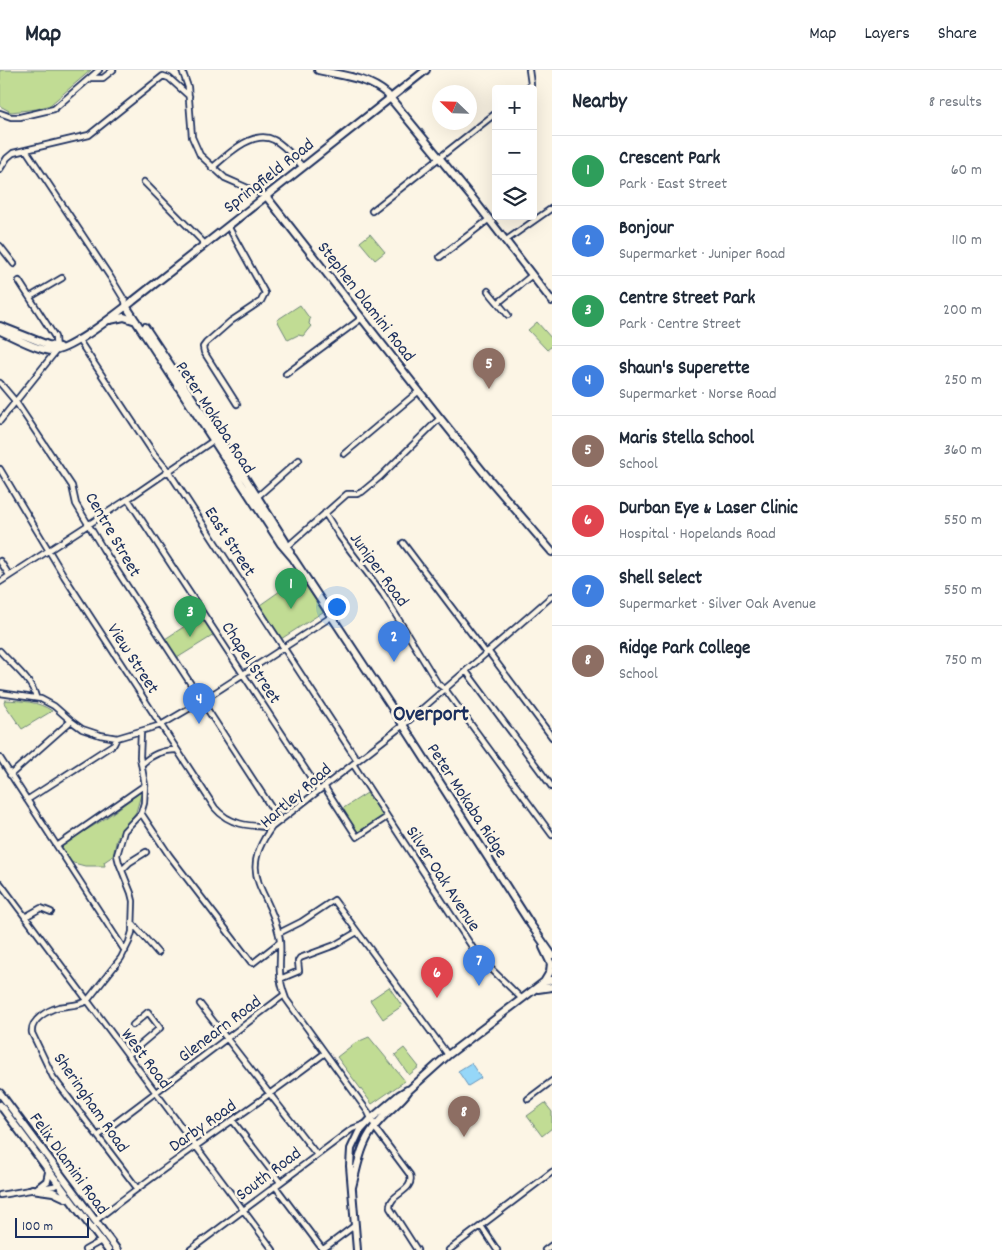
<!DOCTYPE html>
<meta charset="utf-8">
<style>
body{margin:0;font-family:Dekko,sans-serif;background:#f6f6f7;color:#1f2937}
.controls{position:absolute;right:15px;top:15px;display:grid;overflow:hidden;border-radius:5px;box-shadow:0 5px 20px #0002}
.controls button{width:45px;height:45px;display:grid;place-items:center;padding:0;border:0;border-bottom:1px solid #e0e1e3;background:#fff;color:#1f2937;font:25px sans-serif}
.compass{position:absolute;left:432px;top:15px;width:45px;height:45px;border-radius:50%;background:#fff;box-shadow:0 5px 20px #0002;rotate:293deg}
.scale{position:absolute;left:15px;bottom:12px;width:74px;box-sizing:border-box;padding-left:5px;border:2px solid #1b2f5e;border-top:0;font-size:14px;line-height:18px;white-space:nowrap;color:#1b2f5e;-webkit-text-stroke:4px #fcf5e5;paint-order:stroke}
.you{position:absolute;left:336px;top:536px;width:18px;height:18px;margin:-12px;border:4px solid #fff;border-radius:50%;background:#1a73e8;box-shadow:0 0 0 8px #1a73e833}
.badge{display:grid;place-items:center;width:32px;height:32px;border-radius:50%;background:#0f766e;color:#fff;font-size:16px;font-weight:700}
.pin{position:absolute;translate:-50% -41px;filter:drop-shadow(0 1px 2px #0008)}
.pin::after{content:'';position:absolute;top:26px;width:18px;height:15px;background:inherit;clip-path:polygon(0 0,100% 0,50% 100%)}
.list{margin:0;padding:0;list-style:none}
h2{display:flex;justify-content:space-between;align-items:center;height:65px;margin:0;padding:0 20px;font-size:21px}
h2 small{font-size:16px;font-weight:400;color:#747a83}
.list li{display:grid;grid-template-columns:32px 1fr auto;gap:15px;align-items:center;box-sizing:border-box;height:70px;padding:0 20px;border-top:1px solid #e0e1e3}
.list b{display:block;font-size:19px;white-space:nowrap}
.list p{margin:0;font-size:16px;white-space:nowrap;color:#747a83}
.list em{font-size:16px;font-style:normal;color:#747a83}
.icon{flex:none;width:28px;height:28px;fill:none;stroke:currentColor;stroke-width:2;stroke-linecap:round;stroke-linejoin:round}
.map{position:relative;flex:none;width:552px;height:1180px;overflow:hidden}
header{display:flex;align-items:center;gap:30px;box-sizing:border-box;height:70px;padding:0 25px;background:#fff;border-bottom:1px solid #e0e1e3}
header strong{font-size:24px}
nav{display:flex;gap:28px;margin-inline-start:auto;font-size:18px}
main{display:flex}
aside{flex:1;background:#fff}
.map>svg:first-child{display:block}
.green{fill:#c1dc94;stroke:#6e8679}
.water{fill:#96d7f8;stroke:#6594ba}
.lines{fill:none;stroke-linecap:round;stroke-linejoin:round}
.street-casing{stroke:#1b2f5e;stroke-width:8}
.secondary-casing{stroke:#1b2f5e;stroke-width:10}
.street{stroke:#fcf5e5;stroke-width:4.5}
.secondary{stroke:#fcf5e5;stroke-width:6}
.labels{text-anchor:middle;stroke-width:5;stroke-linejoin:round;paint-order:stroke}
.street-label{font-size:18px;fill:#1b2f5e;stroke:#fcf5e5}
.district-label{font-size:22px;font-weight:bold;fill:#1b2f5e;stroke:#fcf5e5}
</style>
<header>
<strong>Map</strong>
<nav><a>Map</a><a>Layers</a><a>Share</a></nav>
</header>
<main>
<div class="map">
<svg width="552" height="1180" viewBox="0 0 552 1180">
<rect width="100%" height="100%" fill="#fcf5e5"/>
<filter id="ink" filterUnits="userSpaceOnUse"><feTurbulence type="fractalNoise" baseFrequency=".02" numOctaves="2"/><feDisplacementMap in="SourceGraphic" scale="10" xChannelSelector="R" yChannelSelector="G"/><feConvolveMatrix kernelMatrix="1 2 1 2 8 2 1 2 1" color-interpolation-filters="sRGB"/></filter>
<g filter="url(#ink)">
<path class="green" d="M0,0H91L50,35L37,39L11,42L0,36Z
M370,164L385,182L375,190L360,172Z
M300,235L310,249L309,254L311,256L303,266L298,265L288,270L277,250Z
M537,252L552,269V276L547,280L528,260Z
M300,507L323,542L281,569L260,535Z
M202,545L214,565L177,588L165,569Z
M5,630C22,631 38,631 52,641L22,659L4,633Z
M142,721L136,742L117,768L113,786L104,792L105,796H85L70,792L60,776L103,750Z
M367,723L383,746L358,762L342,739Z
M389,917L402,936L383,949L370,930Z
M369,967L405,1011L372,1034L337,987L355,973Z
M404,978L419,997L409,1005L395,985Z
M545,1033L552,1042V1058L542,1066L527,1046Z"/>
<path class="water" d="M471,993L481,1008L468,1016L458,1001Z"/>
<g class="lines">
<g class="street-casing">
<path id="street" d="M182,0L188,17L192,67L200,85L225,108L266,126
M90,8H103L113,0
M527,19L531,14L529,0
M0,43L11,47H20L54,39L99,0
M26,80L111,208L125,231L126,236
M212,98C227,85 253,59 274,70C285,75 294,88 303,97
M0,99L7,88L13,83L89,65L163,6L169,8L189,26
M144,112L205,174
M372,141L496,43
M228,156L265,223L261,231L231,251L206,273L203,277L204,282L237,334
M505,171L552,138
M0,176L14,194
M440,187L488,150
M488,221L508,245
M30,227L62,208
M498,233L532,205
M78,269L154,384L169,402L357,690
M286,304L362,248
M0,313L16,332L72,416L76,434L103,479L280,751
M0,351L56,281L55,267L19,211
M344,384L419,321
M0,399L64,506L215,738C230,756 251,756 272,757
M257,427L299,390
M128,429L319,720
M325,443L340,467L383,524L438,614L445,619L552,765
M403,473L486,583
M287,477L347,424H357L362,422L380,407L440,348
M0,491L9,505
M0,512L128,429L214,370
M0,581C12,595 32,610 36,627
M488,581L552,667
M466,601L552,717
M0,623L41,629L54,636L71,651L82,659L100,665L117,668L161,655L202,631L331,547
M0,688L125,881
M142,694C152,684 162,680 176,680
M353,694L478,886L522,929
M10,705L71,651
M324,716L357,767L387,747
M27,730L103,681L114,674L117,668
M141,743L169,785L251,892L253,893L280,872
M57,776L145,715
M122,800L130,792L146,782
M0,813L273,1180
M25,847L41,838L51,842
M133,854L158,883
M279,863L301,852L334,830L448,985
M280,909L299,901L298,891L300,888L335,875L357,862
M200,934L317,1085
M128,985L160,958L148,942L133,955
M528,1029L552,1011
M233,1051L280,1112
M98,1066L284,925
M275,1116L323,1180
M137,1118L53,1007L32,963C30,950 48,940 59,937C69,935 78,936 87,931L121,888L129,872L132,862L133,831L131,823L119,793L117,785L124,761L141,743L144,733L145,715L140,687L141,662
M0,1125L54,1116L60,1113
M95,1151C169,1092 249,1041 325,983
M481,1156L497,1180
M85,1180L101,1171
M190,1180L352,1059L365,1054
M322,1180L354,1156
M417,1180L390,1138C389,1123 415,1122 410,1105L377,1061L368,1042L286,929C283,921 280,913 280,903C279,890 282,877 279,865C269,818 236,806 272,757L407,652L552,526
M449,1180L552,1102
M545,1180L552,1175"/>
</g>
<g class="secondary-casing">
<path id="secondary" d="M318,0C343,6 367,7 387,24L478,135L552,231
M266,126L440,348L484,403L552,482
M126,236L281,474L293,488L400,650L531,855L552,885
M110,250L124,247L136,251
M0,256L48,275L59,277
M145,257L246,409L285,471L290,482
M0,261C12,266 39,281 51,281C69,282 117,243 133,231L426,0
M543,877L552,896
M544,912L550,902L551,893
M538,919L552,917
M0,1023L117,1180
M0,1035L108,1180
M352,1117C359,1090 361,1070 381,1049C390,1039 402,1031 409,1020L448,985L544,912L552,910
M38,1118L47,1111L49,1102
M32,1119L53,1122L66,1128
M357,1180L350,1096L351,1079L359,1062L371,1049L399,1025L407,1020"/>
</g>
<use href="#street" class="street"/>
<use href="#secondary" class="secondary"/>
</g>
</g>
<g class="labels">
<g class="street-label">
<text transform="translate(268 105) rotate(-38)" y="6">Springfield Road</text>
<text transform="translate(367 231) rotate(52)" y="6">Stephen Dlamini Road</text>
<text transform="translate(216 347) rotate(57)" y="6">Peter Mokaba Road</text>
<text transform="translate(114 464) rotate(60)" y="6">Centre Street</text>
<text transform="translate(231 471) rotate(57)" y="6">East Street</text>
<text transform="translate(380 499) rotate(54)" y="6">Juniper Road</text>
<text transform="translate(134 588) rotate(57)" y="6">View Street</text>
<text transform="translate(252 592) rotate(57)" y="6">Chapel Street</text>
<text transform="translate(295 725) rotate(-41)" y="6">Hartley Road</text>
<text transform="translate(468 730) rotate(57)" y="6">Peter Mokaba Ridge</text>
<text transform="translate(444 808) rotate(57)" y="6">Silver Oak Avenue</text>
<text transform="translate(219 958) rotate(-37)" y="6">Glenearn Road</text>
<text transform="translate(147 988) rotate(53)" y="6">West Road</text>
<text transform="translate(92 1032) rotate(55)" y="6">Sheringham Road</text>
<text transform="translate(202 1055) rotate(-35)" y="6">Darby Road</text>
<text transform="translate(70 1093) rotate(54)" y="6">Felix Dlamini Road</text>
<text transform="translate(268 1103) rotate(-37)" y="6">South Road</text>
</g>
<g class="district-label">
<text x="431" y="650">Overport</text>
</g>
</g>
</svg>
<div class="controls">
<button>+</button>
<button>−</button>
<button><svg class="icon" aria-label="layers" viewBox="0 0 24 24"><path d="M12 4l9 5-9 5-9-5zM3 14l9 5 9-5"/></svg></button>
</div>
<svg class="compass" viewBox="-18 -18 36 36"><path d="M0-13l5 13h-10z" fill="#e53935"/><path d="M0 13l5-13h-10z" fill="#747a83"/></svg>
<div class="scale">100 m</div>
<div class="you"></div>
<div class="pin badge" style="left:291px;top:539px;background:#2e9e5b">1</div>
<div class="pin badge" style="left:394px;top:592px;background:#3f7fe0">2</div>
<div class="pin badge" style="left:190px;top:567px;background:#2e9e5b">3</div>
<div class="pin badge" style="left:199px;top:654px;background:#3f7fe0">4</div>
<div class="pin badge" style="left:489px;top:319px;background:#8d6e63">5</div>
<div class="pin badge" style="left:437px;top:928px;background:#e0444e">6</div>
<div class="pin badge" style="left:479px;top:916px;background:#3f7fe0">7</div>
<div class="pin badge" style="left:464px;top:1067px;background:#8d6e63">8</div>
</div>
<aside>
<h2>Nearby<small>8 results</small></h2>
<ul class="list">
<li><span class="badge" style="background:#2e9e5b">1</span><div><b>Crescent Park</b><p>Park · East Street</p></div><em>60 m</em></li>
<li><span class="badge" style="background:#3f7fe0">2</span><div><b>Bonjour</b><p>Supermarket · Juniper Road</p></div><em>110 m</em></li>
<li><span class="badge" style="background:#2e9e5b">3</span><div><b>Centre Street Park</b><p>Park · Centre Street</p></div><em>200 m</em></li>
<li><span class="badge" style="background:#3f7fe0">4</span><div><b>Shaun's Superette</b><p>Supermarket · Norse Road</p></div><em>250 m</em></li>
<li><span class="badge" style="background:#8d6e63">5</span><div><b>Maris Stella School</b><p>School</p></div><em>360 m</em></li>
<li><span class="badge" style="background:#e0444e">6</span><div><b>Durban Eye &amp; Laser Clinic</b><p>Hospital · Hopelands Road</p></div><em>550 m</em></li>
<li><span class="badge" style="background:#3f7fe0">7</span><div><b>Shell Select</b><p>Supermarket · Silver Oak Avenue</p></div><em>550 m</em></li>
<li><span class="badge" style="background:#8d6e63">8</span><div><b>Ridge Park College</b><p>School</p></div><em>750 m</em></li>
</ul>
</aside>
</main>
